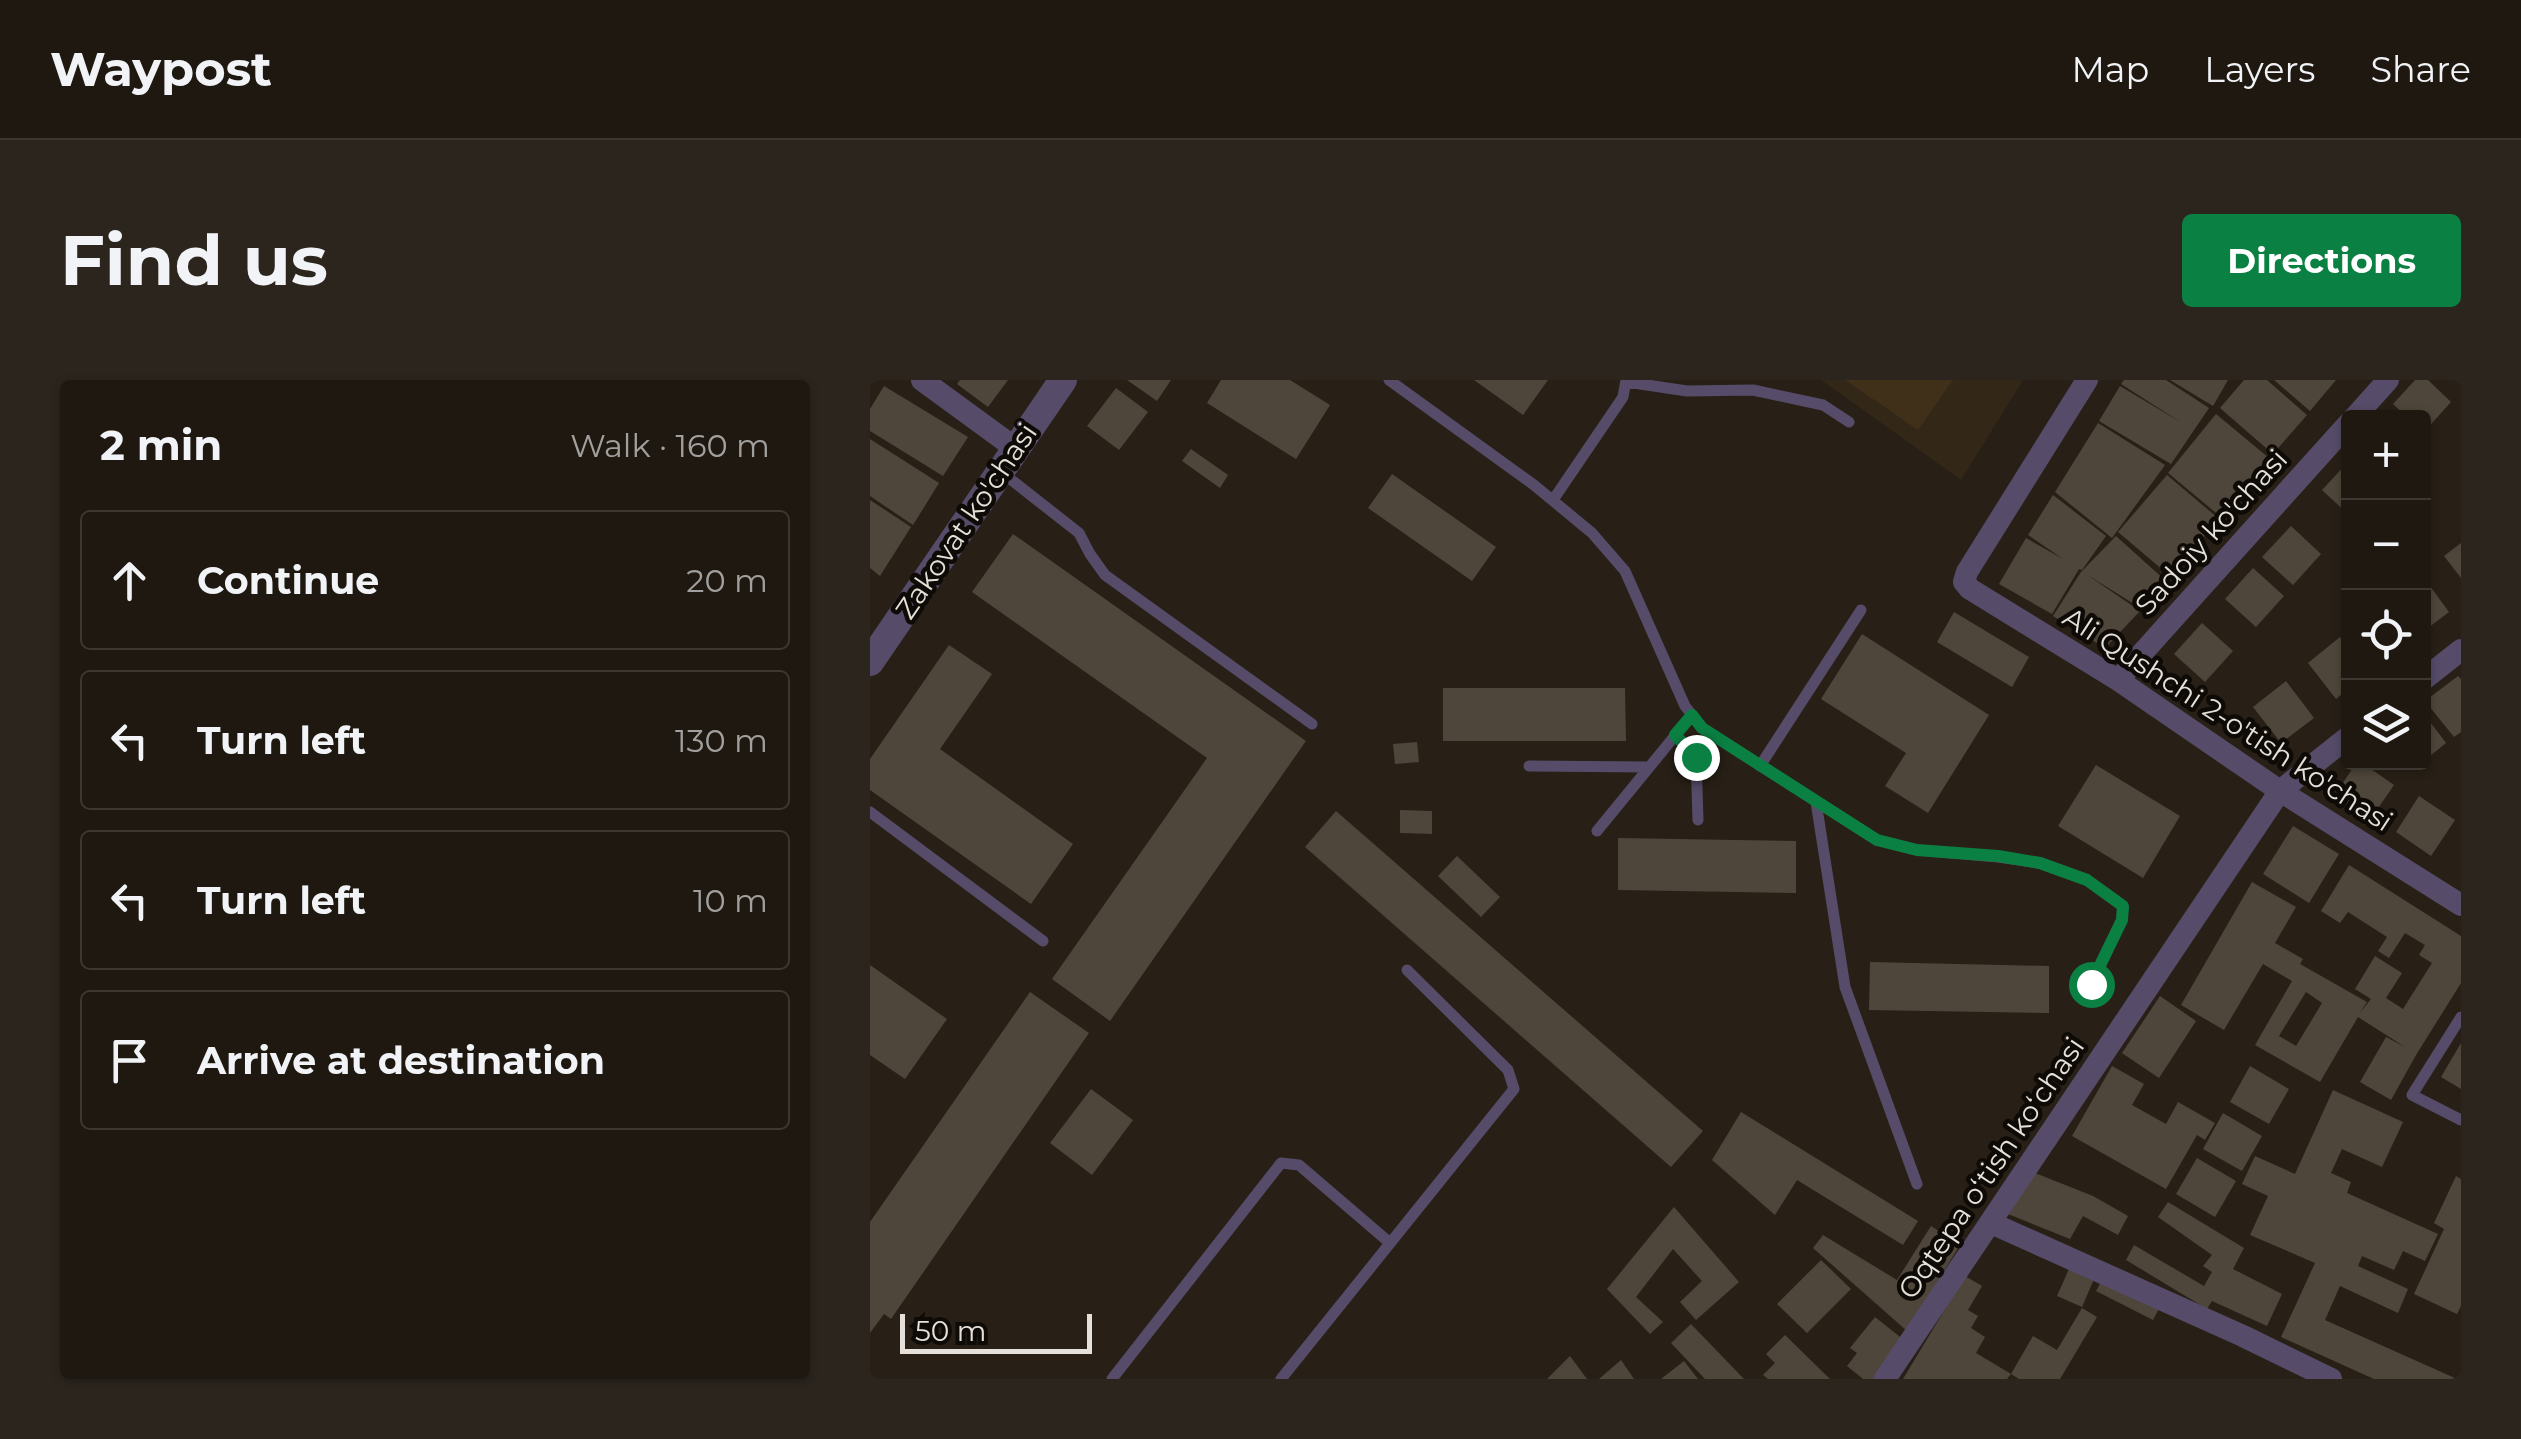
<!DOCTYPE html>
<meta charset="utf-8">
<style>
body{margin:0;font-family:Montserrat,sans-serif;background:#2b251e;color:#f1f3f6}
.controls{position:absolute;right:30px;top:30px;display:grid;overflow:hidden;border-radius:10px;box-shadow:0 2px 8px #0004}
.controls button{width:90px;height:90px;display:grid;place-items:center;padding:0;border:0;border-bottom:2px solid #3c3730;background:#1e1810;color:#f1f3f6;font:50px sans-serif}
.scale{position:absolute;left:30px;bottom:25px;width:192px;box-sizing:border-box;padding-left:10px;border:5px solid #e6e0da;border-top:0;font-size:28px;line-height:35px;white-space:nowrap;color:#e6e0da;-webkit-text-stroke:8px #0e0a06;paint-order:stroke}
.stop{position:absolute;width:30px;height:30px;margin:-22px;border:8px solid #0b8043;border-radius:50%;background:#fff}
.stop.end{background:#0b8043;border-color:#fff;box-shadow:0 2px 10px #0008}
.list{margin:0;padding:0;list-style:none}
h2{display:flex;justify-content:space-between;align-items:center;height:130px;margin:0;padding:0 40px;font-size:42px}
h2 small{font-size:32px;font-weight:400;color:#a1a09f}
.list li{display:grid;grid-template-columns:65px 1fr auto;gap:30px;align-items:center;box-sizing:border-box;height:140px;margin:0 20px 20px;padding:0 20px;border:2px solid #3c3730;border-radius:10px}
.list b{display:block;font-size:38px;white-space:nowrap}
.list em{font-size:32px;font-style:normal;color:#a1a09f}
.icon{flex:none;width:55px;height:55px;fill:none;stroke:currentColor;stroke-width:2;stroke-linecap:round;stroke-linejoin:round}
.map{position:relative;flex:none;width:1591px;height:999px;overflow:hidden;border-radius:10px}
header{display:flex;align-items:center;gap:60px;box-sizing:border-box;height:140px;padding:0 50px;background:#1e1810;border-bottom:2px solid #3c3730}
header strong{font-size:48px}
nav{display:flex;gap:55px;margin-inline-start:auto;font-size:35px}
.intro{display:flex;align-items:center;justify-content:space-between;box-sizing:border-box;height:240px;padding:0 60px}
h1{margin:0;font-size:70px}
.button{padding:25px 45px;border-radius:10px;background:#0b8043;color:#fff;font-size:35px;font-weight:700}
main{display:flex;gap:60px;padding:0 60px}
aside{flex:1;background:#1e1810;border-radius:10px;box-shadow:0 2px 8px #0004}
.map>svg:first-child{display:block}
.built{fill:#332718}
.green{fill:#402f19}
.building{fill:#4f463b;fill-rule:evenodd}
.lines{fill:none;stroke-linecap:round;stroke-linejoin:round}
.service{stroke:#564c69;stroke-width:11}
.minor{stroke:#564c69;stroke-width:22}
.tertiary{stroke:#564c69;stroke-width:28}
.route{stroke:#0b8043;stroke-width:12}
.labels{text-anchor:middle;stroke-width:9;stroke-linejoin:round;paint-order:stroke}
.street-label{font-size:28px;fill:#e6e0da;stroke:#0e0a06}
</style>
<header>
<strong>Waypost</strong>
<nav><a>Map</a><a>Layers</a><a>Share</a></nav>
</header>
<div class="intro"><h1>Find us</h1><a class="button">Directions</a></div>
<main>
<aside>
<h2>2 min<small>Walk · 160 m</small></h2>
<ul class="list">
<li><svg class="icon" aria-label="ahead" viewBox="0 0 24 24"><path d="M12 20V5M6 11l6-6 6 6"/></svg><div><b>Continue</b></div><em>20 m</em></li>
<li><svg class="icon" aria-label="left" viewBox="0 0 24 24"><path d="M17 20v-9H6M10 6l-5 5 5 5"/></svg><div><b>Turn left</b></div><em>130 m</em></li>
<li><svg class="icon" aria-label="left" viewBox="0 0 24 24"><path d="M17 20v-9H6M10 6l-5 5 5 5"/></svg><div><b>Turn left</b></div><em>10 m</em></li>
<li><svg class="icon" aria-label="arrive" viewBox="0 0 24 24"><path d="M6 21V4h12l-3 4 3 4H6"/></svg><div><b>Arrive at destination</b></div></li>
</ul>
</aside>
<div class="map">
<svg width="1591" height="999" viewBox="0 0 1591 999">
<rect width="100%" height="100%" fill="#282016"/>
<path class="built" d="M951,0H1153L1091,100Z"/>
<path class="green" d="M975,0H1083L1048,50Z"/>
<path class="building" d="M90,0H138L118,27L87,4Z
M257,0H301L287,21Z
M351,0H420L460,25L426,79L337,23Z
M604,0H678L653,35Z
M1254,0H1296L1339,28L1301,84L1229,41L1250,6L1312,43L1251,4Z
M1300,0H1358L1343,26Z
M1374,0H1397L1437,35L1403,74L1350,28Z
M1404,0H1466L1440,31Z
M1545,0H1558L1581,22L1554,52V38H1538L1523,24Z
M14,6L98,57L73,96L0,51V29Z
M246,8L278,32L249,70L217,46Z
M1346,34L1399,78L1351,137L1298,93Z
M1228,43L1295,85L1242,158L1185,112Z
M0,59L69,103L43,145L0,116Z
M321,69L358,95L350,108L312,81Z
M1478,82V134L1452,110Z
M522,94L626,167L602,201L498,128Z
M1297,95L1349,139L1300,196L1248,152Z
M1183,115L1236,156L1212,190L1209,189L1182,234L1129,204L1156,158L1193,179L1158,155Z
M0,120L41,147L10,196L0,188Z
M1421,146L1451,174L1423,205L1392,177Z
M143,154L436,361L240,641L182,599L337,378L102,212Z
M1246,156L1297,202L1272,229L1216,194L1270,231L1235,268L1183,236L1211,192Z
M1591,163V198L1574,176Z
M1383,188L1414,216L1386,247L1355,219Z
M1554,198L1579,232L1554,251Z
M1084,232L1159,277L1142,307L1067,262Z
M1332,243L1363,271L1335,302L1304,274Z
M992,254L1119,335L1058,433L1015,406L1036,373L951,319Z
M1470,257L1478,268V309L1466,319L1438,283Z
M79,265L122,294L70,369L203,464L161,524L0,410V379Z
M1588,296L1591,299V352L1584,357L1555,321Z
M1416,301L1444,338L1411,363L1383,327Z
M573,308H755L756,361H573Z
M1554,334L1576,363L1554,381Z
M547,362L549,382L525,384L523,364Z
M1487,382H1491L1524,405L1500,440L1464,416Z
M1226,385L1310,436L1273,498L1188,446Z
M1549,416L1585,440L1561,476L1526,452Z
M530,430L562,431V454L530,453Z
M466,431L833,751L801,787L435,467Z
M1423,446L1469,474L1439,523L1393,494Z
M748,458L926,461V513L748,510Z
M587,476L630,517L611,537L568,496Z
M1479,485L1591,556V603L1546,675L1521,720L1490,702L1516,657L1535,667L1488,637L1450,702L1385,665L1422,601L1393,584L1354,650L1311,625L1382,502L1426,527L1405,563L1433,579L1430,584L1497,622L1489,634L1501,619L1485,609L1505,576L1532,593L1516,618L1533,629L1562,583L1549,575L1555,565L1535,553L1519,578L1508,571L1517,557L1478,532L1470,543L1451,531ZM1436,612L1452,623L1426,666L1409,656Z
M1000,582L1179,586V633L999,630Z
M0,585L77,639L35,699L0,675Z
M160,612L219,653L21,939L14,934L0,953V842Z
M1290,616L1326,641L1289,698L1252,673Z
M1591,663V709L1571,697Z
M1242,686L1274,704L1262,725L1296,744L1308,722L1345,743L1335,760L1327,755L1296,809L1202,756Z
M1380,686L1419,709L1399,744L1360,722Z
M221,709L263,740L222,795L180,763Z
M1463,710L1533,742L1512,787L1472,769L1461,793L1481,802L1477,813L1568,854L1555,881L1533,871L1524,890L1492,876L1488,886L1538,909L1528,933L1470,906L1455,940L1587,999H1504L1411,957L1445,883L1380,855L1398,816L1372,804L1385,776L1425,794Z
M871,732L1048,841L1033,865L927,800L905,835L842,780Z
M1353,733L1392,756L1372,791L1333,769Z
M1327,778L1366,801L1345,837L1306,814Z
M1165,793L1223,816L1258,836L1248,855L1213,836L1200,859L1138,834Z
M1586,796L1591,799V926L1587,934L1544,914L1574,849L1564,843Z
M1298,822L1374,868L1363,889L1412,914L1397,946L1342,921L1337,929L1256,880L1264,865L1334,906L1342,892L1333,886L1342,875L1288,837Z
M804,827L869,902L826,940L810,922L832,901L803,869L766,917L793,942L780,954L737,909Z
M1061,846L1090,865L1037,951L943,868L953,855L1027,900Z
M951,880L981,909L937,953L907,924Z
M1202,882L1227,892L1212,927L1187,916Z
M1095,896L1112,906L1098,930L1108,936L1101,948L1115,957L1106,973L1141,994L1137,999H1033Z
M1234,896L1291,925L1283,940L1226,911Z
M1212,928L1227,937L1190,999H1149L1141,994L1163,956L1187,970Z
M1005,937L1034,960L1004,999H993L977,986L987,973L980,968Z
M821,944L874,999H835L801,963Z
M915,955L960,999H898L893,995L905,983L896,974Z
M700,976L717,999H677Z
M751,980L764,999H729Z
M814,981L828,999H791Z"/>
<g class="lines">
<path class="service" d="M519,0L664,105L722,153L755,191L815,326L832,348L1007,460L1047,470L1128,477L1170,483L1217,500L1253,526L1252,540L1221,604
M757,2L817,11L883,10L953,25L979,42
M130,91L209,153L220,174L235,195L442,344
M683,120L753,17L756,0
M805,355L826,377L828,440
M659,386L779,387
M890,386L991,230
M946,422L975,607L1047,804
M0,432L173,561
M727,451L822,335
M1591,637L1542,715L1591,740
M242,999L411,783L429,785L520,863
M411,999L644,709L638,690L537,590"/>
<path class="minor" d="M52,0L145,68
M1217,0L1097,192L1094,202L1100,209L1248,300L1410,411L1591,525
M1484,38L1518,0
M1554,299L1591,270
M1248,300L1478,44
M1121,843L1373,956L1461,999
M1015,999L1410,411L1478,357"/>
<path class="tertiary" d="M0,282L193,0"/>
</g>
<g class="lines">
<path class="route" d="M826,377L805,355L822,335L832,348L1007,460L1047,470L1128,476L1170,483L1217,500L1253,526L1252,540L1221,604"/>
</g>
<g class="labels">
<g class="street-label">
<text transform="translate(96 141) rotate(-56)" y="10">Zakovat ko'chasi</text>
<text transform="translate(1341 152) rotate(-48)" y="10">Sadoiy ko'chasi</text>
<text transform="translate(1358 339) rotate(33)" y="10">Ali Qushchi 2-o'tish ko'chasi</text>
<text transform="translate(1121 788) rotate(-56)" y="10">Oqtepa oʻtish koʻchasi</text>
</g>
</g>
</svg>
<div class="controls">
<button>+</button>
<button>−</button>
<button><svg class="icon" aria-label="locate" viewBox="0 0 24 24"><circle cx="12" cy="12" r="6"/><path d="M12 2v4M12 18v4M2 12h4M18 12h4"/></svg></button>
<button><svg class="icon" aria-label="layers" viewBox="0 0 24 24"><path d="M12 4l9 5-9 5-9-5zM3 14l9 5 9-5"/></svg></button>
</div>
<div class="scale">50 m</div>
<div class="stop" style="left:1221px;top:604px"></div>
<div class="stop end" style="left:826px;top:377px"></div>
</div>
</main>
